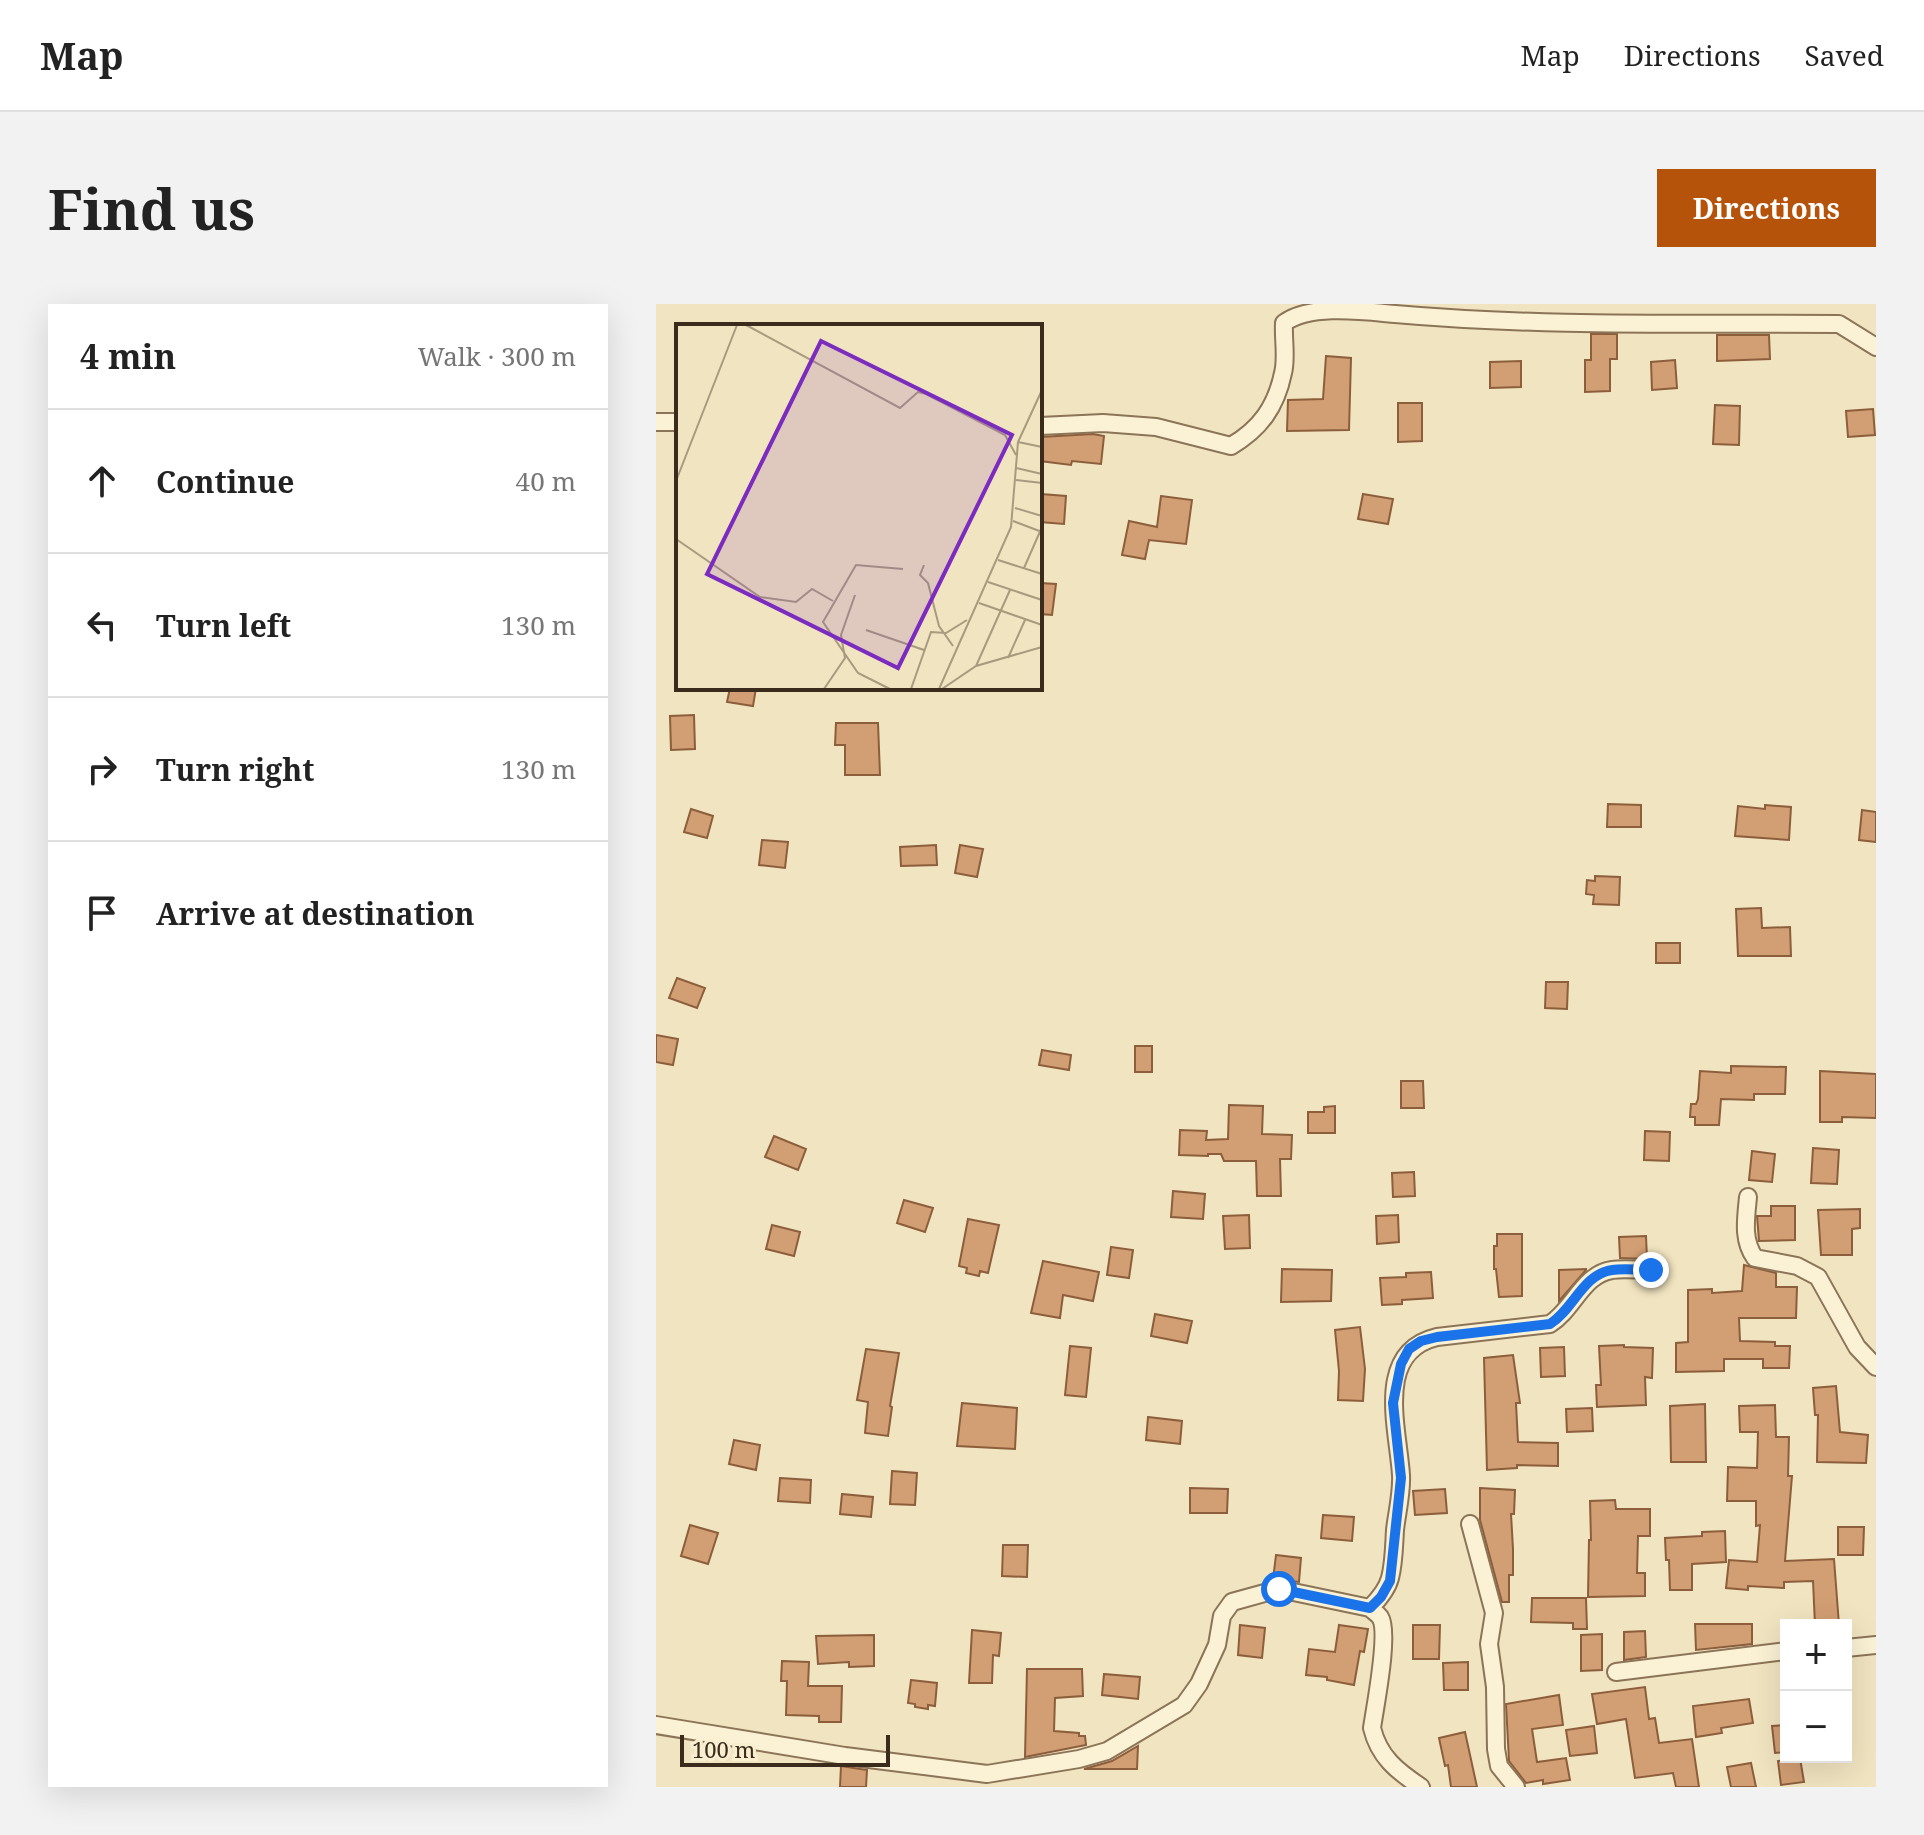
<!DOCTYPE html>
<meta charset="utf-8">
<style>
body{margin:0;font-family:"Noto Serif",serif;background:#f2f2f2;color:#222}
.controls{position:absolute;right:24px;bottom:24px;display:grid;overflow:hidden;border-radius:0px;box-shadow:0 8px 32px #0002}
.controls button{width:72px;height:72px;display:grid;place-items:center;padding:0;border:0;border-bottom:2px solid #e0e0e0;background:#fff;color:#222;font:40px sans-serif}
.scale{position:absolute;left:24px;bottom:20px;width:210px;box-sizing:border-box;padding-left:8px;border:4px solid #3a2b1c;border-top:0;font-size:22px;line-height:28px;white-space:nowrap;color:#3a2b1c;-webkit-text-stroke:6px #f8eed0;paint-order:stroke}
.stop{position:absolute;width:24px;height:24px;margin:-18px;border:6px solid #1a73e8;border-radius:50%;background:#fff}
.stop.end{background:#1a73e8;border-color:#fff;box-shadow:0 2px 8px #0008}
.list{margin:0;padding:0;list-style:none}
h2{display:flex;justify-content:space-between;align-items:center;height:104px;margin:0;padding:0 32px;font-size:34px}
h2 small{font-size:26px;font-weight:400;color:#767676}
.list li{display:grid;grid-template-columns:52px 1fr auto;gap:24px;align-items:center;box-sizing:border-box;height:144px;padding:0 32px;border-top:2px solid #e0e0e0}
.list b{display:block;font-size:30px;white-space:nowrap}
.list em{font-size:26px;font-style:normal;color:#767676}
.icon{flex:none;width:44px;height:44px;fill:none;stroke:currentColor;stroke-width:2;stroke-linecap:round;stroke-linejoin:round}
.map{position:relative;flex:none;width:1220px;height:1483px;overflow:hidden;border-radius:0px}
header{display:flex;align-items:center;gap:48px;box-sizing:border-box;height:112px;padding:0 40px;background:#fff;border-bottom:2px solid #e0e0e0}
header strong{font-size:38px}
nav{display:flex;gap:44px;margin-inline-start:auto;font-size:28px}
.intro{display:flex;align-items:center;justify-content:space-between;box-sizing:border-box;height:192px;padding:0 48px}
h1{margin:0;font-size:56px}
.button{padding:20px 36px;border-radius:0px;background:#b45309;color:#fff;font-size:28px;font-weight:700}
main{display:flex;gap:48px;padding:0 48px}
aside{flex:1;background:#fff;border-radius:0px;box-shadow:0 8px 32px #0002}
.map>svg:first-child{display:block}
.building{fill:#d29e73;stroke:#8c5e3b;stroke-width:2}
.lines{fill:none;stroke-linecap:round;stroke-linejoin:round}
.minor-casing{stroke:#8b7457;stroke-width:20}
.minor{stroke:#fbf1d4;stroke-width:16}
.route{stroke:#1a73e8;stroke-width:10}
.inset-road{fill:none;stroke:#a89a7e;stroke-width:2}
.view{fill:#7b2cbf;fill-opacity:0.15;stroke:#7b2cbf;stroke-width:4}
.inset-edge{fill:none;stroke:#3a2b1c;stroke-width:4}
</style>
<header>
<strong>Map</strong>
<nav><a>Map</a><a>Directions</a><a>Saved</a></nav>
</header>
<div class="intro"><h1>Find us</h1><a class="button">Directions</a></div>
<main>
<aside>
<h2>4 min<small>Walk · 300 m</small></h2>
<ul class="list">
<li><svg class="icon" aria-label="ahead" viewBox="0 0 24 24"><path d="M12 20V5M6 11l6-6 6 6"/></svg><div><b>Continue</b></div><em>40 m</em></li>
<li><svg class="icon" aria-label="left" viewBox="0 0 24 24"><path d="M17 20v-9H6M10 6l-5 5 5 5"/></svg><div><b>Turn left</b></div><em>130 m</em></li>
<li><svg class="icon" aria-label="right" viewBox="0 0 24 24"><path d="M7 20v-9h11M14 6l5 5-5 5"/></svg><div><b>Turn right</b></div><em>130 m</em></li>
<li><svg class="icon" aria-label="arrive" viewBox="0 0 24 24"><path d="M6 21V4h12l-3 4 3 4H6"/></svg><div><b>Arrive at destination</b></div></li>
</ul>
</aside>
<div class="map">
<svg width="1220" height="1483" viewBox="0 0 1220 1483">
<rect width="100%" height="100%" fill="#f1e4c0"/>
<path class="building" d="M935,30H961V55H954V87L929,88V56H935Z
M1061,31H1113L1114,55L1061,57Z
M670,52L695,54L693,126L631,127L632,96L667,95Z
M1019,56L1021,84L996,86L995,58Z
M865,57V83L834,84V58Z
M742,99H766V137L742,138Z
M1059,101L1084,102L1083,141L1057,140Z
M1217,105L1219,131L1192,133L1190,107Z
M437,130L448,132L445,160L416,157L415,161L384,157V133Z
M385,190L410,192L408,220L384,218Z
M707,190L737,195L732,220L702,215Z
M505,192L536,196L530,240L493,236L489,255L466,251L473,217L501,223Z
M384,279L400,280L396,311L384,310Z
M74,384H100L97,402L71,398Z
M38,411L39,445L15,446L14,412Z
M180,419H222L224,471H189V441H179Z
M952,500L985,501V523H951Z
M1109,501L1135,503L1133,536L1079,532L1082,502L1109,505Z
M35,505L57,512L51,534L28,528Z
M1206,506L1220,508V538L1203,536Z
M106,536L132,538L129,564L103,561Z
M280,541L281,561L245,562L244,543Z
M304,541L327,545L321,573L299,569Z
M939,572L964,573L963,601L937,600L938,591L930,590L931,576L939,577Z
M1105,604L1106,624L1134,623L1135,652H1082L1080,605Z
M1000,639H1024V659H1000Z
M21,674L49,684L41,704L13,694Z
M890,678H912L911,705L889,704Z
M0,731L22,735L17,761L0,758Z
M479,742H496V768H479Z
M386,746L415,751L413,766L383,761Z
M1075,762L1130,763L1129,790H1098V796L1065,795L1063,821H1039V813H1034L1035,800H1040L1042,795L1044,767L1075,769Z
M1164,767L1220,770V814L1186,813V818H1164Z
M745,777H767L768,804H745Z
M573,801L607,802L606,830L636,831L635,855H624L625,892H601L600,857H568L565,850H552V852L523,851L524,826L551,827L550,836L572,835Z
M679,802V829H652V808H668V803Z
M989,827L1014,828L1013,857L988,856Z
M118,832L150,845L142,866L109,853Z
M1157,844L1183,846L1181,880L1155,879Z
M1096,847L1119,850L1116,878L1093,876Z
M758,868L759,892L737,893L736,869Z
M517,887L549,890L547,915L515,913Z
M248,896L277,904L269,928L241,919Z
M1115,902H1139V936L1103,937L1101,912H1115Z
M1204,905V924L1196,925V951H1165L1162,906Z
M593,911L594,944L569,945L567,912Z
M742,911L743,938L721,940L720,912Z
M312,915L343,921L332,969L324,967L323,972L310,969L311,964L303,962Z
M116,921L144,928L138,952L110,945Z
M841,930H866V992L843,993L840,965H838V942H841Z
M990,932L991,955L964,954L963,933Z
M455,943L477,946L473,974L451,971Z
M387,957L443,968L437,997L407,991L404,1014L375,1009Z
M1088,961L1120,969V983H1141L1140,1014H1083L1084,1037L1119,1038V1042H1134L1133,1064H1107V1055H1068V1067L1020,1068V1039L1032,1038V986L1056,985V989L1086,987Z
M626,965L676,966L675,997L625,998Z
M930,965V966L903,997V966Z
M775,968L777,994L746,996V1000L726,1001L724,974L750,973V969Z
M499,1010L536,1017L531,1039L495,1032Z
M704,1023L709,1065L707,1097L682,1096L683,1067L679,1026Z
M968,1041V1043L997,1044L996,1074L989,1073L990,1101L941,1103L940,1081H945L943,1042Z
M414,1042L435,1044L430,1093L409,1091Z
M908,1043L909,1072L885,1073L884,1044Z
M210,1045L243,1049L234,1102L236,1103L232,1132L209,1129L212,1098L201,1096Z
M857,1051L864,1099H860L862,1138L902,1139V1162L861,1161V1164L831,1166L828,1054Z
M1180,1082L1184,1128L1212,1131L1210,1159L1161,1158L1162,1111H1159L1157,1084Z
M306,1099L361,1104L359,1145L301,1142Z
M1049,1100L1050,1158H1015L1014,1102Z
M1119,1101L1120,1133H1133L1132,1172H1136L1129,1257L1178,1255L1183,1321H1159L1157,1277L1128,1278V1284L1092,1282V1286L1070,1284L1073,1256L1101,1258L1104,1221L1100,1222V1197H1071L1072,1163L1101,1164L1102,1128H1084L1083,1102Z
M936,1104L937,1127L911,1128L910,1105Z
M492,1113L526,1117L524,1140L490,1136Z
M78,1136L104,1141L100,1166L73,1160Z
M236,1167L261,1169L259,1201L234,1200Z
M124,1174L155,1176L154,1199L122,1197Z
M534,1184L572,1185L571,1209H534Z
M824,1184L859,1186L858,1210H855L857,1245V1271H853V1298H846L824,1216Z
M789,1185L791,1209L759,1211L757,1187Z
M186,1190L217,1193L215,1213L184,1210Z
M959,1196L960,1205H994V1232H982L981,1269H989V1292L932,1293L933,1236H935L934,1197Z
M667,1211L698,1213L696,1237L665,1234Z
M34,1221L62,1229L52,1260L25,1252Z
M1182,1223H1208L1207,1251H1182Z
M1069,1227L1070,1258L1036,1260V1286H1014L1013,1256H1010L1009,1234L1046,1232V1228Z
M347,1241H372L371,1273L346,1272Z
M620,1251L645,1254L643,1278L617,1275Z
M876,1294H930L931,1325H917V1319L875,1318Z
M1039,1320H1096V1340L1040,1346Z
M584,1321L609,1324L606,1354L582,1351Z
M683,1321L712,1325L708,1348L704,1347L698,1381L671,1376V1373L650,1371L653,1345L679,1348Z
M757,1321H784L783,1355H757Z
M316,1326L345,1329L343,1352L337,1351L336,1379H313Z
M989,1327L990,1353L968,1356V1328Z
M946,1330V1366L925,1367V1331Z
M218,1331V1362L193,1363V1358L162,1360L160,1332Z
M126,1357L153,1358L152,1382H186L185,1418H163V1412L130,1411L131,1377H125Z
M812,1358V1386H788L787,1359Z
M371,1365H426L427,1392L399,1394L398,1427L423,1429V1432H429L430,1441L369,1453Z
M448,1370L484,1373L482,1395L446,1391Z
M255,1376L281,1379L279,1402L272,1401V1405L259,1403V1400L252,1399Z
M989,1383L993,1415L999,1414L1003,1439L1036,1435L1043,1483H1020L1017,1469L979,1474L970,1415L941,1420L936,1390Z
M903,1391L907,1421L876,1425L881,1458L910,1454L914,1476L887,1480V1476L870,1479L853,1457L850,1400Z
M1093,1395L1097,1419L1065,1424L1066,1429L1040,1433L1037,1402Z
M1130,1421V1448L1119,1449L1116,1422Z
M938,1422L941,1449L914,1452L910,1426Z
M809,1428L821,1483H795L792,1461L789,1462L783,1434Z
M482,1442L481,1465H428L456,1457Z
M1144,1454L1148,1478L1125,1481L1122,1457Z
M1095,1459L1100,1483H1075L1071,1463Z
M185,1462L211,1466L210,1483H184Z"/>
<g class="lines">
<g class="minor-casing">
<path id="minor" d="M0,118H22
M384,122L447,119L500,123L575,142C604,125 620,103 627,69C631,54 627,35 628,19C654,0 706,7 739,10C886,23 1035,19 1183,20L1220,43
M1092,893C1090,915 1086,936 1099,954L1141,962L1162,973L1201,1043L1220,1063
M814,1220L838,1309L833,1340L839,1383L840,1445L843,1462L860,1483
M714,1304C722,1296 731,1286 734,1274C738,1259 738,1242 739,1226C741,1208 746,1189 745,1171C742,1124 718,1048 781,1033L894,1020C917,1006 927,970 956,966C968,964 982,966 995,966
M1190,1344L1220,1341
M960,1368L1130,1347
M0,1421L189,1452L331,1470L423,1455L451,1447L528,1401L543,1380L561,1341L566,1312L576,1298L623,1285L714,1304C717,1307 721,1309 724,1313C734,1328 719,1403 716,1424C723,1453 741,1467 765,1483"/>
</g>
<use href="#minor" class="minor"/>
</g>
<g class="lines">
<path class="route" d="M623,1285L714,1304L725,1293L734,1277L745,1174L737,1099L745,1060L753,1045L765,1037L781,1033L894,1020C917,1006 927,970 956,966C968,964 982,966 995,966"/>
</g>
<g transform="translate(20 20)">
<rect width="366" height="366" fill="#f1e4c0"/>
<path class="inset-road" d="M70,1L224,84L242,68L250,70L329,111L340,131M342,118L366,123M340,144L366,150M340,156L366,159M0,157L61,1M339,184L366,192M337,197L366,208M0,215L84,273L120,278L136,265L157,277M322,236L366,250M248,241L244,251L252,259L263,302L277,322M348,244L366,203M312,258L366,276M303,279L366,301M190,306L248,326M332,334L349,296M300,342L334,266M148,365L169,334L165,311L179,271M214,365L182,349L147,298L180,241L227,245M235,365L255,308L270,309L291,296M263,365L335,203L342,118L366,66M266,365L300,342L366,323"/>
<path class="view" d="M145,17L336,111L222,344L31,250Z"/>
<rect width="366" height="366" class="inset-edge"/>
</g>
</svg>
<div class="controls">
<button>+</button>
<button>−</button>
</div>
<div class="scale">100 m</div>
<div class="stop" style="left:623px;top:1285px"></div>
<div class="stop end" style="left:995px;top:966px"></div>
</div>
</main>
